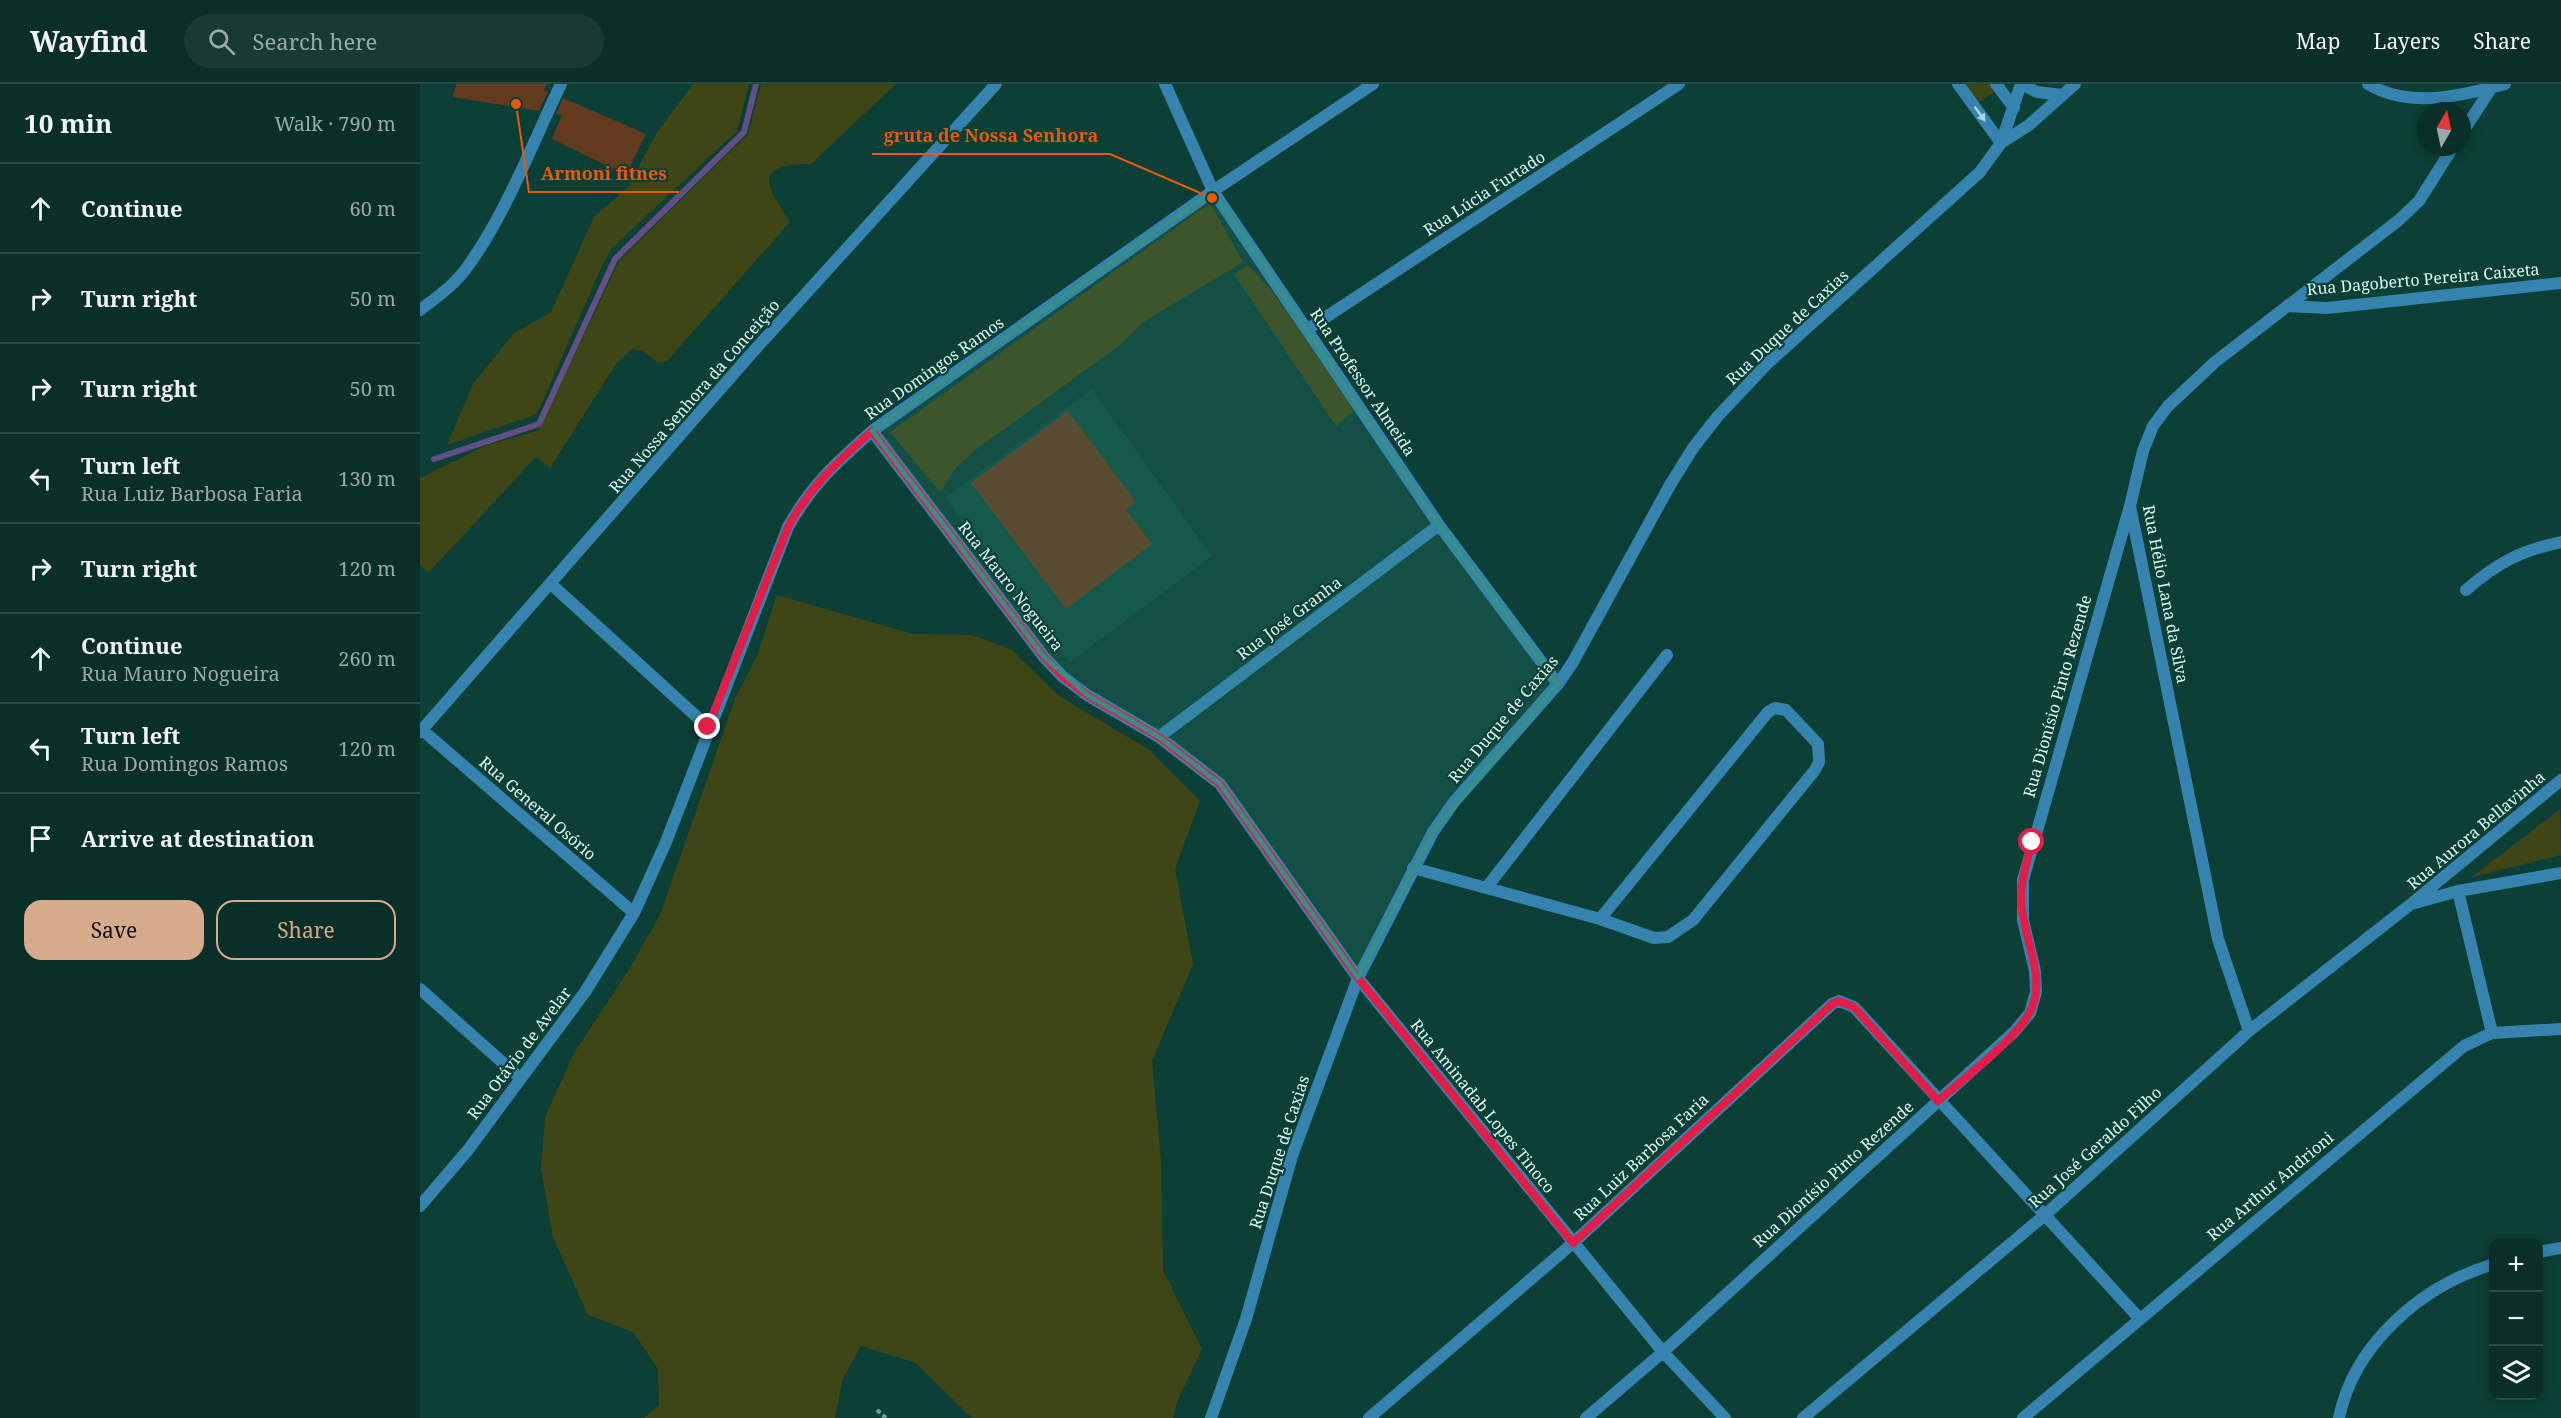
<!DOCTYPE html>
<meta charset="utf-8">
<style>
body{margin:0;font-family:"Noto Serif",serif;background:#173b34;color:#f1f3f6}
.controls{position:absolute;right:18px;bottom:18px;display:grid;overflow:hidden;border-radius:12px;box-shadow:0 3px 15px #0003}
.controls button{width:54px;height:54px;display:grid;place-items:center;padding:0;border:0;border-bottom:2px solid #294a45;background:#092f28;color:#f1f3f6;font:30px sans-serif}
.compass{position:absolute;left:1997px;top:18px;width:54px;height:54px;border-radius:50%;background:#092f28;box-shadow:0 3px 15px #0003;rotate:9deg}
.stop{position:absolute;width:18px;height:18px;margin:-14px;border:4px solid #e11d48;border-radius:50%;background:#fff}
.stop.end{background:#e11d48;border-color:#fff;box-shadow:0 2px 6px #0008}
.list{margin:0;padding:0;list-style:none}
h2{display:flex;justify-content:space-between;align-items:center;height:78px;margin:0;padding:0 24px;font-size:26px}
h2 small{font-size:20px;font-weight:400;color:#99a9a8}
.list li{display:grid;grid-template-columns:39px 1fr auto;gap:18px;align-items:center;box-sizing:border-box;height:90px;padding:0 24px;border-top:2px solid #294a45}
.list b{display:block;font-size:22px;white-space:nowrap}
.list p{margin:0;font-size:20px;white-space:nowrap;color:#99a9a8}
.list em{font-size:20px;font-style:normal;color:#99a9a8}
.actions{display:flex;gap:12px;padding:18px 24px}
.actions a{flex:1;padding:14px 0;border:2px solid #d6ab8b;border-radius:18px;text-align:center;font-size:21px;color:#d6ab8b}
.actions .main{background:#d6ab8b;color:#111}
.icon{flex:none;width:33px;height:33px;fill:none;stroke:currentColor;stroke-width:2;stroke-linecap:round;stroke-linejoin:round}
.map{position:relative;flex:none;width:2141px;height:1334px;overflow:hidden}
header{display:flex;align-items:center;gap:36px;box-sizing:border-box;height:84px;padding:0 30px;background:#092f28;border-bottom:2px solid #294a45}
header strong{font-size:28px}
nav{display:flex;gap:33px;margin-inline-start:auto;font-size:21px}
.search{width:420px;height:54px;background:#173b34;display:flex;align-items:center;gap:15px;box-sizing:border-box;padding:0 21px;border-radius:33px;color:#99a9a8;font-size:22px}
main{display:flex}
aside{flex:1;background:#092f28}
.map>svg:first-child{display:block}
.built{fill:#0d4b3f}
.green{fill:#3f4615}
.lines{fill:none;stroke-linecap:round;stroke-linejoin:round}
.stream{stroke:#615087;stroke-width:6}
.building{fill:#623b1e}
.path{stroke:#739c93;stroke-width:4;stroke-dasharray:4.5 3;stroke-linecap:butt}
.minor{stroke:#3583ae;stroke-width:12}
.tertiary{stroke:#3583ae;stroke-width:12}
.oneway{fill:#a8d5dc}
.route{stroke:#e11d48;stroke-width:8}
.marked{fill:#379088;fill-opacity:0.2;stroke:#379088;stroke-width:4.5;stroke-linejoin:round}
.labels{text-anchor:middle;stroke-width:4.5;stroke-linejoin:round;paint-order:stroke}
.street-label{font-size:16px;fill:#d9f8f0;stroke:#0c3f35}
.leader{fill:none;stroke:#e8590c;stroke-width:2}
.callout-dot{fill:#e8590c;stroke:#0c3f35;stroke-width:2}
.callout-label{font-size:18px;text-anchor:middle;font-weight:bold;fill:#e8590c;stroke:#0c3f35;stroke-width:4.5;stroke-linejoin:round;paint-order:stroke}
</style>
<header>
<strong>Wayfind</strong>
<div class="search"><svg class="icon" aria-label="search" viewBox="0 0 24 24"><circle cx="10" cy="10" r="6"/><path d="M15 15l6 6"/></svg>Search here</div>
<nav><a>Map</a><a>Layers</a><a>Share</a></nav>
</header>
<main>
<aside>
<h2>10 min<small>Walk · 790 m</small></h2>
<ul class="list">
<li><svg class="icon" aria-label="ahead" viewBox="0 0 24 24"><path d="M12 20V5M6 11l6-6 6 6"/></svg><div><b>Continue</b></div><em>60 m</em></li>
<li><svg class="icon" aria-label="right" viewBox="0 0 24 24"><path d="M7 20v-9h11M14 6l5 5-5 5"/></svg><div><b>Turn right</b></div><em>50 m</em></li>
<li><svg class="icon" aria-label="right" viewBox="0 0 24 24"><path d="M7 20v-9h11M14 6l5 5-5 5"/></svg><div><b>Turn right</b></div><em>50 m</em></li>
<li><svg class="icon" aria-label="left" viewBox="0 0 24 24"><path d="M17 20v-9H6M10 6l-5 5 5 5"/></svg><div><b>Turn left</b><p>Rua Luiz Barbosa Faria</p></div><em>130 m</em></li>
<li><svg class="icon" aria-label="right" viewBox="0 0 24 24"><path d="M7 20v-9h11M14 6l5 5-5 5"/></svg><div><b>Turn right</b></div><em>120 m</em></li>
<li><svg class="icon" aria-label="ahead" viewBox="0 0 24 24"><path d="M12 20V5M6 11l6-6 6 6"/></svg><div><b>Continue</b><p>Rua Mauro Nogueira</p></div><em>260 m</em></li>
<li><svg class="icon" aria-label="left" viewBox="0 0 24 24"><path d="M17 20v-9H6M10 6l-5 5 5 5"/></svg><div><b>Turn left</b><p>Rua Domingos Ramos</p></div><em>120 m</em></li>
<li><svg class="icon" aria-label="arrive" viewBox="0 0 24 24"><path d="M6 21V4h12l-3 4 3 4H6"/></svg><div><b>Arrive at destination</b></div></li>
</ul>
<div class="actions"><a class="main">Save</a><a>Share</a></div>
</aside>
<div class="map">
<svg width="2141" height="1334" viewBox="0 0 2141 1334">
<rect width="100%" height="100%" fill="#0c3f35"/>
<path class="built" d="M672,305L792,472L650,578L525,414Z"/>
<path class="green" d="M273,0H329L317,47L192,164L182,182L117,330L27,361L53,300L94,249L131,228L174,133L208,103L236,50Z
M341,0H476L391,80C332,80 346,102 370,138L247,277L238,279L223,267L212,265L196,280L130,384L116,373L9,488L0,482V394L65,362L119,346L199,177L328,50Z
M1542,0H1571L1576,7L1557,20Z
M790,119L823,178L725,237L700,261L554,367L536,384L520,408L470,348Z
M828,181L853,208L934,326L916,342L814,190Z
M357,511L493,550L551,551L591,565L639,612L728,665L780,717L755,785L773,880L732,977L741,1077L743,1186L782,1265L757,1318L753,1334H552L496,1279L441,1262L423,1294L415,1334H224L239,1321L238,1285L213,1248L168,1231L133,1153L121,1085L125,1033L154,969L208,887L240,831L316,612L337,572Z
M2140,725L2141,771L2052,793Z"/>
<g class="lines">
<path class="stream" d="M14,375L119,340L195,175L324,48L336,0"/>
</g>
<path class="building" d="M36,0H127L124,6L128,8L119,27L33,13Z
M143,14L226,50L206,91L132,55L142,31L136,30Z
M648,327L716,418L706,426L732,460L646,525L551,399Z"/>
<g class="lines">
<path class="path" d="M457,1326L466,1334"/>
<path class="minor" d="M745,0L793,107L1019,441L1138,600
M1538,0L1581,59L1609,41L1655,0
M1576,0L1594,24
M1948,0C1989,25 2041,12 2085,0
M2042,49L2072,3
M1867,222L1907,224L2141,199
M0,226C17,213 36,200 48,182C87,128 112,60 141,0
M888,245L1259,0
M452,347L624,573L643,593L667,611L739,653L800,700L938,894L1243,1268L1305,1334
M131,500L288,643
M2046,506C2077,479 2100,467 2141,458
M0,644L214,829
M0,648L331,270L576,0
M739,653L1019,441
M993,784L1180,835L1234,854L1248,853L1273,836L1395,686L1399,678L1398,660L1366,626L1355,624L1348,628L1180,835
M1067,803L1247,571
M2038,807L2072,949
M1995,819L2038,807L2141,789
M0,905L100,994
M1829,947L1798,855L1710,422L1723,367L1733,342L1748,322L1795,278L1979,136L1999,117L2033,63
M0,1122L48,1066L165,908L214,829L246,758L368,443C392,400 416,379 452,347L793,107L953,0
M2118,1168L2141,1164
M949,1334L1153,1159L1412,920L1419,917L1434,923L1719,1234
M1166,1334L1243,1268L1594,948L1610,929L1616,908L1615,887L1603,836V796L1710,422
M1383,1334L1626,1130L1829,947L1991,820L2141,696
M1603,1334L2044,962L2072,949L2141,945
M1919,1334C1934,1260 2002,1201 2074,1180"/>
<path class="tertiary" d="M791,1334L826,1235L872,1072L938,894L1013,748L1034,718L1138,600L1153,578L1250,401L1273,364L1298,332L1348,279L1560,88L1581,59L1601,0L1617,8L1642,11"/>
</g>
<defs><path id="oneway-solid" d="M-6-.8H1V-3.2L6.5 0L1 3.2V.8H-6Z" transform="scale(1.5)"/></defs>
<use class="oneway" href="#oneway-solid" transform="translate(1560 30) rotate(54)"/>
<g class="lines">
<path class="route" d="M288,643L368,443C391,401 417,378 452,347L624,573L643,593L667,611L739,653L800,700L938,894L1153,1159L1412,920L1419,917L1434,923L1518,1017C1543,995 1595,956 1610,928C1628,893 1602,853 1601,816C1601,797 1607,777 1612,758"/>
</g>
<path class="marked" d="M793,107L1019,441L1138,600L1013,748L938,894L800,700L739,653L667,611L624,573L452,347Z"/>
<g class="labels">
<g class="street-label">
<text transform="translate(1064 109) rotate(-33)" y="6">Rua Lúcia Furtado</text>
<text transform="translate(2003 195) rotate(-5)" y="6">Rua Dagoberto Pereira Caixeta</text>
<text transform="translate(1367 243) rotate(-43)" y="6">Rua Duque de Caxias</text>
<text transform="translate(514 284) rotate(-35)" y="6">Rua Domingos Ramos</text>
<text transform="translate(943 298) rotate(56)" y="6">Rua Professor Almeida</text>
<text transform="translate(274 312) rotate(-49)" y="6">Rua Nossa Senhora da Conceição</text>
<text transform="translate(591 502) rotate(52)" y="6">Rua Mauro Nogueira</text>
<text transform="translate(1746 510) rotate(79)" y="6">Rua Hélio Lana da Silva</text>
<text transform="translate(869 534) rotate(-37)" y="6">Rua José Granha</text>
<text transform="translate(1637 612) rotate(-74)" y="6">Rua Dionísio Pinto Rezende</text>
<text transform="translate(1083 635) rotate(-50)" y="6">Rua Duque de Caxias</text>
<text transform="translate(118 724) rotate(41)" y="6">Rua General Osório</text>
<text transform="translate(2056 746) rotate(-40)" y="6">Rua Aurora Bellavinha</text>
<text transform="translate(99 969) rotate(-53)" y="6">Rua Otávio de Avelar</text>
<text transform="translate(1063 1022) rotate(51)" y="6">Rua Aminadab Lopes Tinoco</text>
<text transform="translate(1675 1063) rotate(-42)" y="6">Rua José Geraldo Filho</text>
<text transform="translate(859 1068) rotate(-72)" y="6">Rua Duque de Caxias</text>
<text transform="translate(1221 1073) rotate(-43)" y="6">Rua Luiz Barbosa Faria</text>
<text transform="translate(1413 1090) rotate(-42)" y="6">Rua Dionísio Pinto Rezende</text>
<text transform="translate(1850 1102) rotate(-40)" y="6">Rua Arthur Andrioni</text>
</g>
</g>
<path class="leader" d="M792 114L690 70H452M96 20L109 108H259"/>
<g class="callout-dot">
<circle cx="792" cy="114" r="6"/>
<circle cx="96" cy="20" r="6"/>
</g>
<g class="callout-label">
<text x="571" y="58">gruta de Nossa Senhora</text>
<text x="184" y="96">Armoni fitnes</text>
</g>
</svg>
<div class="controls">
<button>+</button>
<button>−</button>
<button><svg class="icon" aria-label="layers" viewBox="0 0 24 24"><path d="M12 4l9 5-9 5-9-5zM3 14l9 5 9-5"/></svg></button>
</div>
<svg class="compass" viewBox="-18 -18 36 36"><path d="M0-13l5 13h-10z" fill="#e53935"/><path d="M0 13l5-13h-10z" fill="#99a9a8"/></svg>
<div class="stop" style="left:1612px;top:758px"></div>
<div class="stop end" style="left:288px;top:643px"></div>
</div>
</main>
